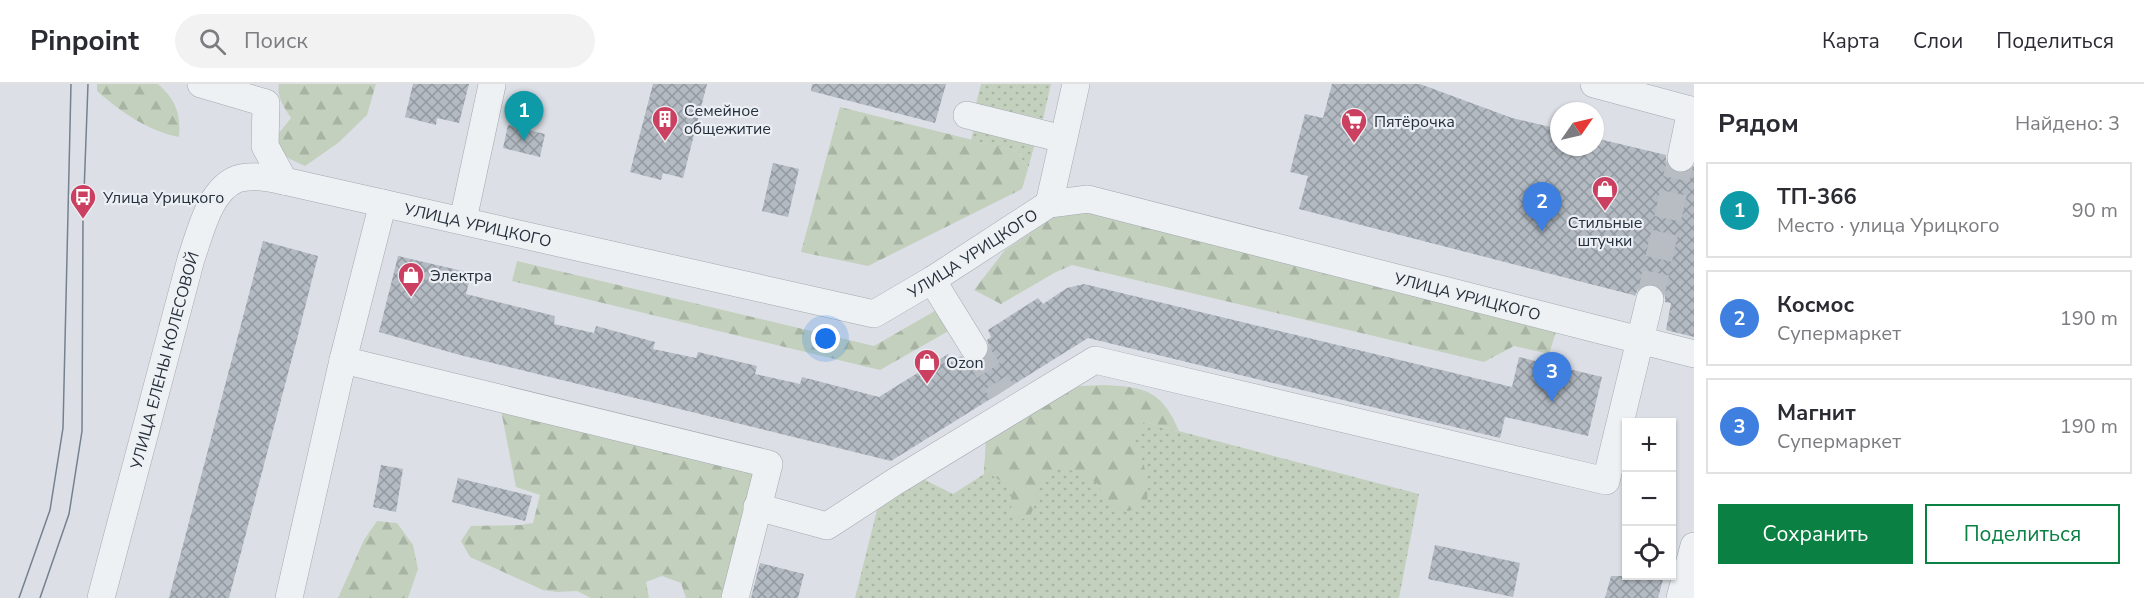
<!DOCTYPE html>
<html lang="ru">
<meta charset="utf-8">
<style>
body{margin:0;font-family:"Nunito Sans",sans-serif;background:#f2f2f3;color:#2b2b33}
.controls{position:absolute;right:18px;bottom:18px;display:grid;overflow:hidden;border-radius:0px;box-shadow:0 2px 4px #0004}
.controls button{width:54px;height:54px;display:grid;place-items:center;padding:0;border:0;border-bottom:2px solid #e1e1e2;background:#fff;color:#2b2b33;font:30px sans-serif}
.compass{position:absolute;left:1550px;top:18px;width:54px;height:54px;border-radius:50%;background:#fff;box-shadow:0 2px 4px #0004;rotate:56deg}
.you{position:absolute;left:826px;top:255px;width:21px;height:21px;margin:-15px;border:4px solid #fff;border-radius:50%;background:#1a73e8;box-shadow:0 0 0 9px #1a73e833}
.badge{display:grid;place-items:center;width:39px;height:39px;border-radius:50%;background:#0b8043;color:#fff;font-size:20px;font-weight:700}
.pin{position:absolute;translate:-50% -50px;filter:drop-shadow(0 2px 3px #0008)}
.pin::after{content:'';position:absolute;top:32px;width:21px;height:18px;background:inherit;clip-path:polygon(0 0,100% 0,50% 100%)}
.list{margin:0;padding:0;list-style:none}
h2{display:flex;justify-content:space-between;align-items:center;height:78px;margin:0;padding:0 24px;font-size:26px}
h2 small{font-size:20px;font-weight:400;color:#7c7c81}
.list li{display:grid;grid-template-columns:39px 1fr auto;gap:18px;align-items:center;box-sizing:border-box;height:96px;margin:0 12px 12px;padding:0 12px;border:2px solid #e1e1e2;border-radius:0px}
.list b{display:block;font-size:22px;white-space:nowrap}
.list p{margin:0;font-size:20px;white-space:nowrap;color:#7c7c81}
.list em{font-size:20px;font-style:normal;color:#7c7c81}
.actions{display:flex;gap:12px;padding:18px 24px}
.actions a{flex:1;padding:14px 0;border:2px solid #0b8043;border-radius:0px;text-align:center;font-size:21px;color:#0b8043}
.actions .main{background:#0b8043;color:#fff}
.icon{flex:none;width:33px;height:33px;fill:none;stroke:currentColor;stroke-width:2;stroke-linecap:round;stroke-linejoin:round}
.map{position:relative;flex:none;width:1694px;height:514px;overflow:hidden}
header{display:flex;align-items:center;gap:36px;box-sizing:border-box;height:84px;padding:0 30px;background:#fff;border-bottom:2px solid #e1e1e2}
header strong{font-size:28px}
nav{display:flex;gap:33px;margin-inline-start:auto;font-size:21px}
.search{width:420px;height:54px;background:#f2f2f3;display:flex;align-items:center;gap:15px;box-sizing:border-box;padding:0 21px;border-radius:33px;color:#7c7c81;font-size:22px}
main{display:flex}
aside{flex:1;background:#fff}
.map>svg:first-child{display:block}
.green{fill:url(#green-dots)}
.forest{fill:url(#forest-firs)}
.building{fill:url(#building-cross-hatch)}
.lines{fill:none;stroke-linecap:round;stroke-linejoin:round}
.minor-tunnel{stroke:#b8bdc4;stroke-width:27;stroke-dasharray:27 14;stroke-linecap:butt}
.minor-casing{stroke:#a2a8b0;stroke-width:28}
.minor{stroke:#eef1f4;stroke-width:27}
.tram{stroke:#75818f;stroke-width:1.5}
.labels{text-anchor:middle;stroke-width:4.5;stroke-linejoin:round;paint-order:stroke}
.poi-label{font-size:16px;fill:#26303c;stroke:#ebeff4;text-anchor:start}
.street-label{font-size:16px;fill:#26303c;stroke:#ebeff4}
</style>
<header>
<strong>Pinpoint</strong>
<div class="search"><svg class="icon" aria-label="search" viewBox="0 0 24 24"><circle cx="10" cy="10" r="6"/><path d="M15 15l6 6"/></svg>Поиск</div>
<nav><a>Карта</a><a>Слои</a><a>Поделиться</a></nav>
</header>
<main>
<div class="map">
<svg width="1694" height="514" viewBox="0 0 1694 514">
<defs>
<pattern id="green-dots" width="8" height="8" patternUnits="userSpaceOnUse" patternTransform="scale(1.5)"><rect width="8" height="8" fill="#c3d0bd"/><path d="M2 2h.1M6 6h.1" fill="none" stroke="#a7b3a3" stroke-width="1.8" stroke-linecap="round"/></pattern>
<pattern id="forest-firs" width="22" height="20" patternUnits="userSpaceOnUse" patternTransform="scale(1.5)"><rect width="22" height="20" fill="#c3d0bd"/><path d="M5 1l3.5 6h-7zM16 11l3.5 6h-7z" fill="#a7b3a3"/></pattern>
<pattern id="building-cross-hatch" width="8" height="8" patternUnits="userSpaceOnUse" patternTransform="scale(1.5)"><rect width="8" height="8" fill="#b3bac2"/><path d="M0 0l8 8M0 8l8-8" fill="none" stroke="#91989f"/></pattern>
</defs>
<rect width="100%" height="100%" fill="#dce0e6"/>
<path class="green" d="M981,0H1051L1043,35L976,20Z
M975,40L1036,55L1028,85L1017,67L971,56Z
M1053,314L1419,410L1399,514H855L877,426L923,395L953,410L984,390L986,357Z"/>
<path class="forest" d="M97,0H158C176,16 181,30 179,53C148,47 121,28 97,7Z
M279,0H376L367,31L338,59L305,82L290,75L272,62L279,49L291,34C284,23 276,13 279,0Z
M840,23L1017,67L1028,85L1022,105L868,182L801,168Z
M1088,129L1556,248L1549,270L1514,262L1484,278L1072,181L1056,188L1001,220L974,206L1005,166L1056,132Z
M517,177L874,262L940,224L952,245L880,286L512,197Z
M1105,301C1146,303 1162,307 1179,347L1144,338L1135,357C1144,377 1149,395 1147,418L1129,427L1108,421L1097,399L1062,382C1031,395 1042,410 1029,434L1019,435L1011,425C1014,401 1003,398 984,387L986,357L1053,314L1080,302Z
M501,326L759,385L726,514H686L681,499L662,492L646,498L649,514H591L577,507L557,508L543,506L470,473L461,457L471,442L520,441L533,439L540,411L516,403Z
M377,437L397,439L413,461L418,485L408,514H338L364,456Z"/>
<path class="building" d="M413,0H469L459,39L437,34L436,41L405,33Z
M653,0H707L683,94L663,89L661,96L630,88Z
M812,0H946L935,39L811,7Z
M1332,0H1420L1512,34L1559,45V63H1595V54L1666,71V79L1671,86L1677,89H1686L1694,82V253L1666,246L1671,219L1665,218V210L1661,204L1654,200H1645L1638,205L1635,212L1633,211L1299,125L1308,92L1290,88L1305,30L1323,34Z
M508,41L545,50L540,73L503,64Z
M773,79L799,85L788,133L762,127Z
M263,157L318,172L296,259L229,514H169Z
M398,172L471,189L466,210L555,232L554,240L594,249L596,242L655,258L653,265L696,274L698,268L757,282L755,290L800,300L802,293L879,313L948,270L952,278L961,272L967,278L974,280L982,278L988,272L990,264L987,256L991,253L988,246L1038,214L1043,220L1067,204L1084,200L1512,303L1519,273L1602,293L1588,352L1505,333L1500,354L1088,254L891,377L460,271L379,248Z
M381,381L403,385L396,428L373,423Z
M458,394L532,412L525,437L452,418Z
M1435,461L1520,479L1513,513L1428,495Z
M760,479L804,490L798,514H751Z
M1611,492H1664L1658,514H1605Z"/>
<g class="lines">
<path class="minor-tunnel" d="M1650,215L1681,74
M974,264L1002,308"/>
<g class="minor-casing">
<g id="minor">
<path d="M201,0L266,19L265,62L284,97"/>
<path d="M1594,0L1694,27"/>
<path d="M967,31L1063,55"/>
<path d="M1681,74L1691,26"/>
<path d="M383,119L343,276L769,380L735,514"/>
<path d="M1049,120L1076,0"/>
<path d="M463,136L492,1"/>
<path d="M932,196L974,264"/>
<path d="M757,423L827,442L896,397L1095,276L1606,397L1650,215"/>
<path id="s1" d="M101,514L191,175C200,150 209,106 237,95C252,90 269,94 284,97L874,230L932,196L1049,120L1088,115L1694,270"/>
<path d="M289,514L343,276"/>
<path d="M1680,514L1694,462"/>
</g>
</g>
<use href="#minor" class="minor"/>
<path class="tram" d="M19,514L50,426L63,344L71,0
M40,514L69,430L82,347L83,136L88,0"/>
</g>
<defs>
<g id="building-pin" transform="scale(1.35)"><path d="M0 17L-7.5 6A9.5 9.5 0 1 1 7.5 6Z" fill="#cb4060" stroke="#ebeff4"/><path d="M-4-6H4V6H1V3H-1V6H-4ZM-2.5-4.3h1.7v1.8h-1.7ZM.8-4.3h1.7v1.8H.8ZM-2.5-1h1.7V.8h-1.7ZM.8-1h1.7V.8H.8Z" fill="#fff"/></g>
<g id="supermarket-pin" transform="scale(1.35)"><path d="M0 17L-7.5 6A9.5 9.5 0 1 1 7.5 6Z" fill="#cb4060" stroke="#ebeff4"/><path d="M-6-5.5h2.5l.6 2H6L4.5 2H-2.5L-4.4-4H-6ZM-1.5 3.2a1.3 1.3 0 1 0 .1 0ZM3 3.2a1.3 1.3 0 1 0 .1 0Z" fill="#fff"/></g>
<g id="shop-pin" transform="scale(1.35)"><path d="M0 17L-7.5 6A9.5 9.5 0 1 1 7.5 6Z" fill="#cb4060" stroke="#ebeff4"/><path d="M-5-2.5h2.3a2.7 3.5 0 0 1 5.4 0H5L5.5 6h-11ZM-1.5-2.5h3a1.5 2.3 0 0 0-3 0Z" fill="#fff"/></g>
<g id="bus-pin" transform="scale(1.35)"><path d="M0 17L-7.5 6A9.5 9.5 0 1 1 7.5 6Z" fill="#cb4060" stroke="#ebeff4"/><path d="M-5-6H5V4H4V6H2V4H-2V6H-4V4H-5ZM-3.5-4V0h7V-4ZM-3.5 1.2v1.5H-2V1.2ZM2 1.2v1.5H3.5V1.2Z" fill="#fff"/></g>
</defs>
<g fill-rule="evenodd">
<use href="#building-pin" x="665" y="35"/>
<use href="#supermarket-pin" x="1354" y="37"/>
<use href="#shop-pin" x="1605" y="105"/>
<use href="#bus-pin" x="83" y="113"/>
<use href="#shop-pin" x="411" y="191"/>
<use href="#shop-pin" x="927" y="278"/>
</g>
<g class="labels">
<g class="poi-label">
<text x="684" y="32">Семейное<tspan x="684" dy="18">общежитие</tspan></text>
<text x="1374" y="43">Пятёрочка</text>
<text x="103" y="119">Улица Урицкого</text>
<text x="1605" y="144" text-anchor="middle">Стильные<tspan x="1605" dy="18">штучки</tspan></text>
<text x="430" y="197">Электра</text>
<text x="946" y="284">Ozon</text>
</g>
<g class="street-label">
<text dy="6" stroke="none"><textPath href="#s1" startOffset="692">УЛИЦА УРИЦКОГО</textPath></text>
<text dy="6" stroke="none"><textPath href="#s1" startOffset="1214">УЛИЦА УРИЦКОГО</textPath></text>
<text dy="6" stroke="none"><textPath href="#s1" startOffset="1736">УЛИЦА УРИЦКОГО</textPath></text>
<text dy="6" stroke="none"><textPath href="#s1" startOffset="246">УЛИЦА ЕЛЕНЫ КОЛЕСОВОЙ</textPath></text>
</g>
</g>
</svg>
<div class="controls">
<button>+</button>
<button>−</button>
<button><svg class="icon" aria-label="locate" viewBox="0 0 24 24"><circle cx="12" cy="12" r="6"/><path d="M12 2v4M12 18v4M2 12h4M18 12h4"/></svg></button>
</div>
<svg class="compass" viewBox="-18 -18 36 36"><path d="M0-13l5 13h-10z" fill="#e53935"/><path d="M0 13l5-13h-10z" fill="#7c7c81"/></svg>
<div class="you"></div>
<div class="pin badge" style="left:524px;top:57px;background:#0f9aa8">1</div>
<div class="pin badge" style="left:1542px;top:148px;background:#3f7fe0">2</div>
<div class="pin badge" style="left:1552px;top:318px;background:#3f7fe0">3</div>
</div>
<aside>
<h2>Рядом<small>Найдено: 3</small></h2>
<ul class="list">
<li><span class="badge" style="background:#0f9aa8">1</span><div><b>ТП-366</b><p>Место · улица Урицкого</p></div><em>90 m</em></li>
<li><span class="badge" style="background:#3f7fe0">2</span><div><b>Космос</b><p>Супермаркет</p></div><em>190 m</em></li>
<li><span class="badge" style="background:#3f7fe0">3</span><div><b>Магнит</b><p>Супермаркет</p></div><em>190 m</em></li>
</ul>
<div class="actions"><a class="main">Сохранить</a><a>Поделиться</a></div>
</aside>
</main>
